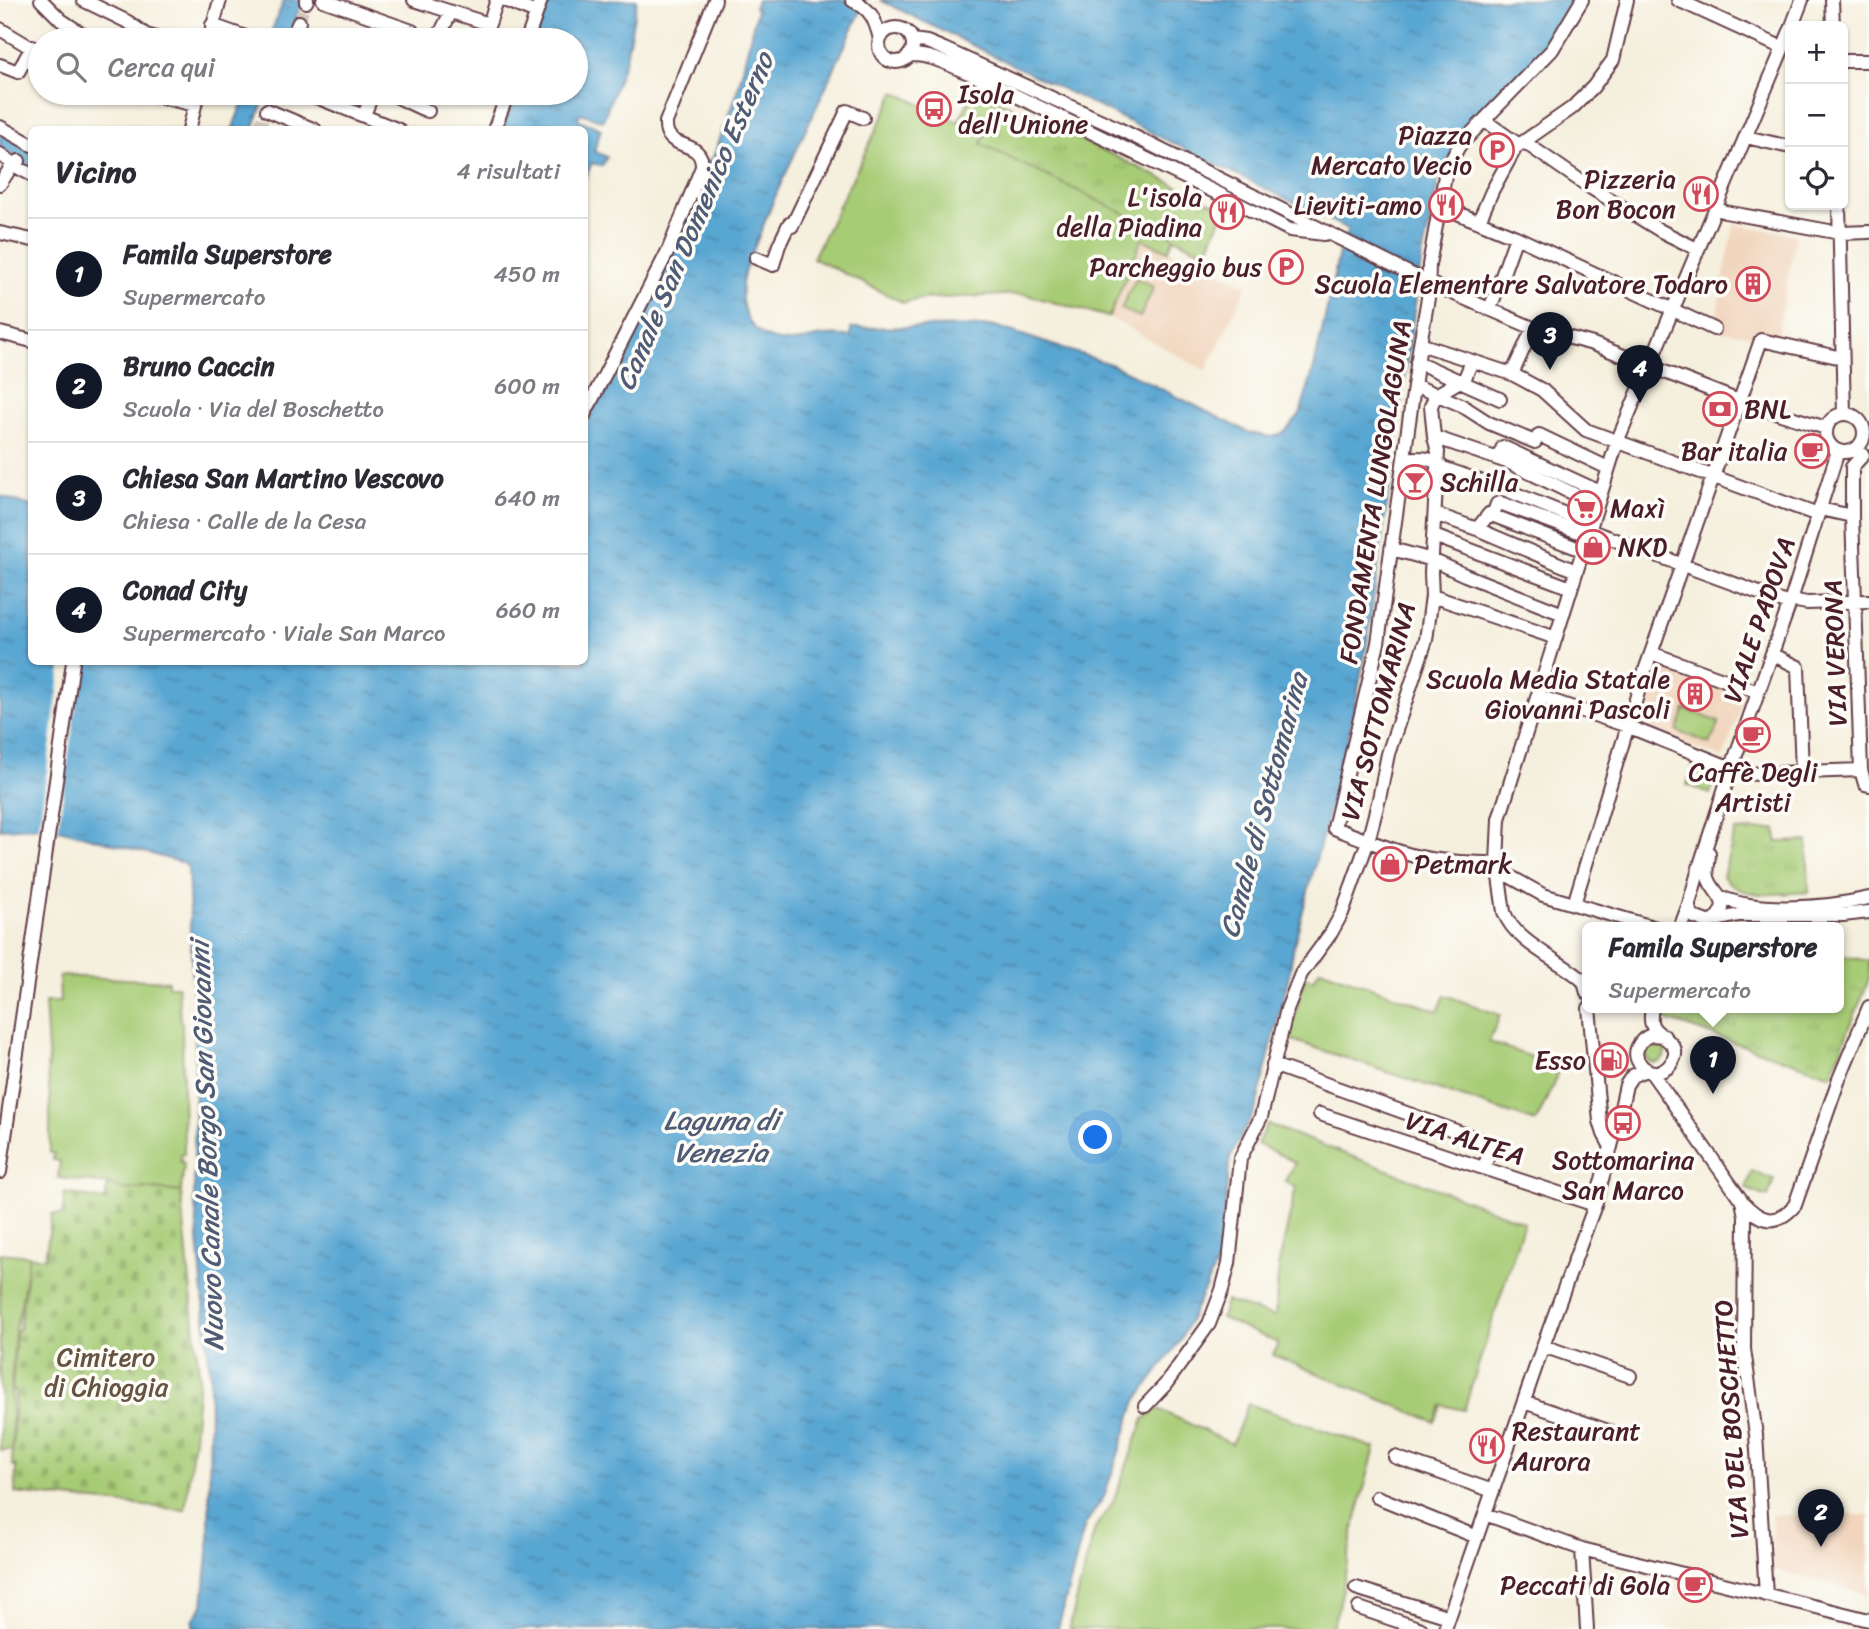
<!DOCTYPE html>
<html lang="it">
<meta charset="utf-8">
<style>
body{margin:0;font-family:Sriracha,sans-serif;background:#f7f7f7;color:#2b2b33}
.controls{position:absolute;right:21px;top:21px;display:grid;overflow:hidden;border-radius:10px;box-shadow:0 2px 5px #0004}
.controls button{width:63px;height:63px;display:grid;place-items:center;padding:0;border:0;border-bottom:2px solid #e1e1e2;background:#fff;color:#2b2b33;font:35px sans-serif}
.you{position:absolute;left:1096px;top:1138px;width:24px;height:24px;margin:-18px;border:5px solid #fff;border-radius:50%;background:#1a73e8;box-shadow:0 0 0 10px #1a73e833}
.badge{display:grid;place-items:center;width:46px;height:46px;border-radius:50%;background:#111827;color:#fff;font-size:23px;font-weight:700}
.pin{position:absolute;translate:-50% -58px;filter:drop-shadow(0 2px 4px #0008)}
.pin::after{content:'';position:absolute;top:37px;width:24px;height:21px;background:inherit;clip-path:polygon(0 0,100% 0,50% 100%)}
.popup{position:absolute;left:1582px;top:922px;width:262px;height:91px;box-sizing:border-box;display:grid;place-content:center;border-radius:10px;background:#fff;filter:drop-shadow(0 2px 5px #0005);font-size:23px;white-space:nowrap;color:#7c7c81}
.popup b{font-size:26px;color:#2b2b33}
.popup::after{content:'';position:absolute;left:50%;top:100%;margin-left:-14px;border:14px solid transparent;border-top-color:#fff}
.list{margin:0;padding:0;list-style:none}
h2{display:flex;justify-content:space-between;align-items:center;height:91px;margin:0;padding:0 28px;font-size:30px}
h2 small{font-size:23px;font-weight:400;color:#7c7c81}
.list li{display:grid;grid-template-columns:46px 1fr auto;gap:21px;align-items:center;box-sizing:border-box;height:112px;padding:0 28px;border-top:2px solid #e1e1e2}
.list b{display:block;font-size:26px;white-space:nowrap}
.list p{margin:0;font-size:23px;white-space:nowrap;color:#7c7c81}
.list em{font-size:23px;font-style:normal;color:#7c7c81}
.icon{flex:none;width:38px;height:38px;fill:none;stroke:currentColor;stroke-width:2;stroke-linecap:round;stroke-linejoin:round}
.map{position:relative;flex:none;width:1869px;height:1629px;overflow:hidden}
.search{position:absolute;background:#fff;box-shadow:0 2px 5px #0004;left:28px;top:28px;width:560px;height:77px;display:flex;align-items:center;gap:18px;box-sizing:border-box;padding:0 24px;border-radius:38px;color:#7c7c81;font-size:26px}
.panel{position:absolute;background:#fff;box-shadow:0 2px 5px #0004;left:28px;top:126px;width:560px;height:539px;border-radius:10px}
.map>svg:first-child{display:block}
.built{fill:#f1d5bd}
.green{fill:#a7cc76;stroke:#787650;stroke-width:2}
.cemetery{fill:url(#cemetery-stones);stroke:#787650;stroke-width:2}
.park{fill:url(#park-tufts);stroke:#787650;stroke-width:2}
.water{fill:url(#water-ripples);stroke:#51627e;stroke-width:2}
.pier{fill:#f5efdd}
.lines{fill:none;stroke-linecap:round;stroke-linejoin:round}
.minor-tunnel{stroke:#d3c5b9;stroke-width:12;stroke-dasharray:12 6;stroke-linecap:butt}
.minor-casing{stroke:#643e46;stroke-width:16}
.minor{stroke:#fff;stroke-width:12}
.labels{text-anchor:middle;stroke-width:7;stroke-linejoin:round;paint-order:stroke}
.poi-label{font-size:26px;fill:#4a1f2b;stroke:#fdfcf7;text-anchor:end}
.street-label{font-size:26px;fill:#4a1f2b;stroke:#fdfcf7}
.park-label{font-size:26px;fill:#665342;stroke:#fdfcf7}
.water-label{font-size:28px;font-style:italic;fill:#505c76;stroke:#fdfcf7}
</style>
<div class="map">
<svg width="1869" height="1629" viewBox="0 0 1869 1629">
<defs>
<pattern id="cemetery-stones" width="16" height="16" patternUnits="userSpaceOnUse" patternTransform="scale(1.75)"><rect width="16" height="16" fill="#a7cc76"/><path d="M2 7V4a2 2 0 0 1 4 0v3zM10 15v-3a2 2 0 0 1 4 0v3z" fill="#91af66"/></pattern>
<pattern id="park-tufts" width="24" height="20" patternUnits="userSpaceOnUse" patternTransform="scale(1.75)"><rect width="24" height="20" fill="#a7cc76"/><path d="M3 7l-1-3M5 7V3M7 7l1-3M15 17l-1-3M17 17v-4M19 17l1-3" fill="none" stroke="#91af66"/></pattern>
<pattern id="water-ripples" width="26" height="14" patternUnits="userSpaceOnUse" patternTransform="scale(1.75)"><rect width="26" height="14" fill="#58a6d2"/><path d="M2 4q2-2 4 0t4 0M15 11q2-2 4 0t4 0" fill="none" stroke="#4b87ab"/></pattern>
</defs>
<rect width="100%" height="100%" fill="#fdfcf7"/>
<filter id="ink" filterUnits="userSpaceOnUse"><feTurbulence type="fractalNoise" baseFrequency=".0143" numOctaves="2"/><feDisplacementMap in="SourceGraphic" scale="14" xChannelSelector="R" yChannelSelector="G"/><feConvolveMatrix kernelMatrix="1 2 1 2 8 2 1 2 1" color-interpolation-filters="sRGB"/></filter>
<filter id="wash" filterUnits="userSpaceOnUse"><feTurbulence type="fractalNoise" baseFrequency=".00686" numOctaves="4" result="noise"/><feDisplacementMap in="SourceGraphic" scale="28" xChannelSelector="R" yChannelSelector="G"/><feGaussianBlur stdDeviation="1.57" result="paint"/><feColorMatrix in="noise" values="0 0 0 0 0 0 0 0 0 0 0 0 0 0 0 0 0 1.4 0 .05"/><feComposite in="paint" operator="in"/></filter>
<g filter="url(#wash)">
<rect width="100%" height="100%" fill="#f5efdd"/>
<path class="built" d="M1734,224L1796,235L1776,341L1714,329Z
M1142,239L1247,285L1206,371L1109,317Z
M1653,662L1746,694L1723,758L1636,726L1637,707Z
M1771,1515H1869V1595L1774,1569Z"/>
<path class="green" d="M975,89L1225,209L1206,253L1174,238L1168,251L1142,239L1109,317L1023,294L920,299L904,303L813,258L895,92L958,122Z
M1136,278L1154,287L1140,317L1121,309Z
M1685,709L1719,722L1710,744L1677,731Z
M1694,763L1717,771L1710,794L1687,785Z
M1320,969L1438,1011L1445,995L1500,1015L1489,1042L1552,1064L1558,1074L1536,1122L1289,1039L1305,976L1313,980Z
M59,976L168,981V986H178L180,1020L182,1023L184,1154L181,1155V1162L184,1163L181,1192L142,1188L126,1190L108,1184L58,1178L60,1161L53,1160L54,1153H50V1099L47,1066L49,1067L45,1002H60Z
M1645 1053a10 10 0 1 1 20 0a10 10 0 1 1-20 0Z
M1267,1124L1524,1222L1464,1410L1442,1405L1435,1422L1273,1355L1278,1343L1221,1318L1226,1301L1275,1317L1279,1264L1296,1187L1285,1181L1295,1162L1257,1144Z
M1752,1171L1774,1179L1768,1197L1746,1189Z
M0,1253L29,1256L22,1300L15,1330L11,1390L13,1450H0Z
M1248,1404L1375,1448L1353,1530L1339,1607L1331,1629H1069L1095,1528L1113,1502L1144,1419L1158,1409L1232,1444Z"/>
<path class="cemetery" d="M108,1184L126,1190L141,1188L181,1192L199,1374L194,1439L185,1510L15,1493L16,1466L12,1465L15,1391L12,1390L16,1330H19L29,1256L45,1258L52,1214L63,1215L64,1193L105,1200Z"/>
<path class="park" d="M975,89L1225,209L1206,253L981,144L986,133L959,120Z
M1776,829L1777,842L1807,841L1809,892C1781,893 1741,902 1723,876L1735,831Z
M1839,955L1869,961V979L1831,1075L1659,1017L1662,1008H1839Z"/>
<path class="water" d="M284,0H303L288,40H268Z
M548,0H637L626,58L603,121L580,113L578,119L601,129L594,151L607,157L602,166L592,163L585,178L584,130L502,129L515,93H576V40H534Z
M757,0H866L777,192L745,270C735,306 748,341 790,342C798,342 805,340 812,338C824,334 839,336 851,336V328L995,326L1113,365L1250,433L1273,437L1282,433L1288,428L1300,414L1314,368L1340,248L1348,229L880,0H1576L1540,58L1441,167L1421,262L1368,637L1351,726L1294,945L1289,975L1256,1108L1230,1157L1220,1256L1180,1341L1136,1401L1104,1497L1085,1525L1058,1629H193V1620L203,1605L209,1543L210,1373L194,1193L195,1048L188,868L184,863L63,830L39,827L0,829V496L31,506L32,662H584L585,428L632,327L635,328L683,231L708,160L712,161L739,85L757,9L754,8Z
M246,93H267L253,129L232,130Z
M0,132L31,149V167L17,159L0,146Z"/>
<path class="pier" d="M62,662H82L58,830L39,827Z"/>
</g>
<g filter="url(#ink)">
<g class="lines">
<path class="minor-tunnel" d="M299,22L306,2
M272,97L274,93
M258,130L265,114"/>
<g class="minor-casing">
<path id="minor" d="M41,0L61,20L91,40
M83,0L128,22L146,35L163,40
M323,0L412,31
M414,0L489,24L497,0
M504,0L536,13
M852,0C871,9 875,19 880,39
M1678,0L1783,48
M1832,0L1833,26
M306,2L307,0
M212,25L254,40
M1792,26L1802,0
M879 45a17 17 0 1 1 34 0a17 17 0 1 1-34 0Z
M0,29L40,53
M294,33L299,22
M424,36L437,40L451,12
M209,40L220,0
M527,40L541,0
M912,40L927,42L944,49L1113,126L1429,283L1533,328L1593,344L1739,401L1826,428
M909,55C931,54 951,66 971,74L1219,194L1290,230L1324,234
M1843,61H1869
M0,65L18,72L32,47
M143,93L195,105
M306,93L399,130
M388,93C402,98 414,106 428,111
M267,110L315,130
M364,115L373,93
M1485,121L1519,145
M0,127L32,145
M189,130L198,93
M494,130L508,93
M1746,137L1790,147
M1524,142L1591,188L1661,231L1697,249
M0,154L17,167L32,175
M0,184L13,164L19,161
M1839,205L1844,414
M1440,206L1516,237L1714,329
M1715,207L1725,212L1840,233L1869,232
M1479,221L1492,191L1516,147L1572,108L1593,87L1613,60L1627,0
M0,233L32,240
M756,258L773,265L779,245L789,224L792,226L847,111L863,118
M1490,309L1516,237
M1533,328L1512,374L1542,390L1586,430L1818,515
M0,333L32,341
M1420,344L1512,374
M1417,362L1500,399
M1414,385L1461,405L1489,423L1535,442L1539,435L1608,468
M1826 433a19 19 0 1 1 38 0a19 19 0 1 1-38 0Z
M584,415L668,251L702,167C703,137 664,153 666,122L715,0
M1434,437L1510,463L1596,505
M1498,458L1503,447L1600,492
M1405,459C1418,457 1434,457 1443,468L1506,490L1590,524
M1820,509L1852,516L1861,770L1865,784L1869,785
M1435,514L1477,529L1576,571
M1493,515L1497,504L1500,503L1587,535
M1852,516V467L1863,455
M1477,529L1489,514L1582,550
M1588,530L1789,604
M1434,536L1571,588
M1392,549L1432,560L1465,575L1563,614
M1432,596L1556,638
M1791,600L1807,603L1869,601
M1651,653L1758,692
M1772,654L1798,667L1802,772
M1538,696L1627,726L1746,774L1861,770
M1709,853C1709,861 1706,870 1708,877C1712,894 1734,900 1715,919
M1497,863C1469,863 1439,862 1411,855C1385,848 1360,838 1334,828L1378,643L1420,344L1428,298L1429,265L1446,170L1459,146L1552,50L1582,0
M1499,875L1509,876L1543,895L1656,928
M1721,897C1758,914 1830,907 1869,898
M1574,904L1642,679L1761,340L1842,358
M1689,904V909L1694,917L1707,922L1739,915H1843L1869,912
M1680,928L1689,904L1700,865L1731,769L1791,600L1838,451
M1587,993L1584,982L1580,978C1557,959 1514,941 1504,912L1497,863L1499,819L1617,442L1790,31
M1589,1008L1600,1121L1604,1134L1611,1147
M1652,1008C1651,1013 1650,1020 1652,1025C1657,1038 1687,1043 1670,1065C1667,1069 1661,1072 1656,1072C1650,1072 1645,1070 1641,1065C1631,1054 1638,1040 1651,1035L1664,1036
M1273,1065L1492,1144L1484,1168
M1651,1072L1742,1201L1745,1216L1744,1349L1756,1435L1766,1595
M1320,1114L1595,1205
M0,1172L73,662
M1742,1202C1760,1221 1775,1228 1795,1205L1839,1079L1869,1007
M1543,1346L1630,1376
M1524,1402L1617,1434
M1145,1406L1165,1385L1209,1324L1222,1290L1229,1263L1240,1159L1261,1117L1287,1009L1301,974L1331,933L1342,913L1368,841L1379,799L1388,754L1426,640L1432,596L1431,573L1438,452L1434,437L1431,406L1436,395L1465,378L1472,361
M1395,1457L1493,1491
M1377,1497L1477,1537
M1485,1514L1582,1549L1869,1620
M1582,1549L1587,1629
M1356,1588L1449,1617
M1359,1608L1421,1629
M1445,1629L1543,1346L1595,1205L1619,1117L1626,1085L1632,1076L1646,1070"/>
</g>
<use href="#minor" class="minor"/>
</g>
</g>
<defs>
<g id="bus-ring" transform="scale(1.75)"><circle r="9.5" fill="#fdfcf7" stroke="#d1495b" stroke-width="1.5"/><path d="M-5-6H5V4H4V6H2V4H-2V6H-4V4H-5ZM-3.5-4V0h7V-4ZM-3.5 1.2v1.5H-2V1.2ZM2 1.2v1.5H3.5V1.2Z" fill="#d1495b"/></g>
<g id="parking-ring" transform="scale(1.75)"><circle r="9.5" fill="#fdfcf7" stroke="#d1495b" stroke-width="1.5"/><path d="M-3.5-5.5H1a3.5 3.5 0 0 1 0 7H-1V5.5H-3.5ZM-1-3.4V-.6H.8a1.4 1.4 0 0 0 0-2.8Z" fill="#d1495b"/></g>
<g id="restaurant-ring" transform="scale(1.75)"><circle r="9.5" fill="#fdfcf7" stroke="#d1495b" stroke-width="1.5"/><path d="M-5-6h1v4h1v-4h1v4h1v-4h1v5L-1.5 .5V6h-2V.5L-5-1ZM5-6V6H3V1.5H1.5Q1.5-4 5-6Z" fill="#d1495b"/></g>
<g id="building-ring" transform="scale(1.75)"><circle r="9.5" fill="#fdfcf7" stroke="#d1495b" stroke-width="1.5"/><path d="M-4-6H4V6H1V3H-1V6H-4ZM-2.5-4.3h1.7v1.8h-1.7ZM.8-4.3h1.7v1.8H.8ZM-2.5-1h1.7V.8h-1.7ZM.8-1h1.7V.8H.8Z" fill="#d1495b"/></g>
<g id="bank-ring" transform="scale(1.75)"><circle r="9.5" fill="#fdfcf7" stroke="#d1495b" stroke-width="1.5"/><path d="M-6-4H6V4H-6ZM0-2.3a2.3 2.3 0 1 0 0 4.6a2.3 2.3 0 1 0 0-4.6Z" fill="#d1495b"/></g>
<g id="cafe-ring" transform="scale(1.75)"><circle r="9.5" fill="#fdfcf7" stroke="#d1495b" stroke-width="1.5"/><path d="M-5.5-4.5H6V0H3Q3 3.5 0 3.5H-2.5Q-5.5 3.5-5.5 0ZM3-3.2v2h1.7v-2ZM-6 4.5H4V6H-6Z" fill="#d1495b"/></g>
<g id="bar-ring" transform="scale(1.75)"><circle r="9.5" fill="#fdfcf7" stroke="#d1495b" stroke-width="1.5"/><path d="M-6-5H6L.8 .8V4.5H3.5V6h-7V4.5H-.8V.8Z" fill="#d1495b"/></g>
<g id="supermarket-ring" transform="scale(1.75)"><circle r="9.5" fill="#fdfcf7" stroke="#d1495b" stroke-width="1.5"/><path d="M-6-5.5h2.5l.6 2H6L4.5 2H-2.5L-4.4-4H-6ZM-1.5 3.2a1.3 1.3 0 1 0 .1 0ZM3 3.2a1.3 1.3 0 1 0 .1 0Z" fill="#d1495b"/></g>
<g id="shop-ring" transform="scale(1.75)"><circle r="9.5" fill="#fdfcf7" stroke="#d1495b" stroke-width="1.5"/><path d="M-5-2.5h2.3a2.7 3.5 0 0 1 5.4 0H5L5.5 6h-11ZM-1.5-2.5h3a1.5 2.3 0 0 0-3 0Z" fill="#d1495b"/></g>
<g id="fuel-ring" transform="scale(1.75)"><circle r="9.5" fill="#fdfcf7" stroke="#d1495b" stroke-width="1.5"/><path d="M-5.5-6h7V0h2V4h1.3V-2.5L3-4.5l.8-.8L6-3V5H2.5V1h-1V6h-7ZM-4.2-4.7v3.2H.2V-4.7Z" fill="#d1495b"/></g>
</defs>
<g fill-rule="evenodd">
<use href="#bus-ring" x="934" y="109"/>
<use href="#parking-ring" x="1497" y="150"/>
<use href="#restaurant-ring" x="1701" y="194"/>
<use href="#restaurant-ring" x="1446" y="205"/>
<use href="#restaurant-ring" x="1227" y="212"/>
<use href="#parking-ring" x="1286" y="267"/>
<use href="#building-ring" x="1753" y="284"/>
<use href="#bank-ring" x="1720" y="409"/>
<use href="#cafe-ring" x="1812" y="451"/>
<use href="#bar-ring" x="1415" y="482"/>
<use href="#supermarket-ring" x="1585" y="508"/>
<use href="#shop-ring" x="1593" y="547"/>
<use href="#building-ring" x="1695" y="694"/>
<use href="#cafe-ring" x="1753" y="735"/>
<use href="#shop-ring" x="1390" y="864"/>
<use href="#fuel-ring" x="1611" y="1060"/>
<use href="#bus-ring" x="1623" y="1123"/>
<use href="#restaurant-ring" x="1487" y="1446"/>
<use href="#cafe-ring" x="1695" y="1585"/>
</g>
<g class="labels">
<g class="poi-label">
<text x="958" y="103" text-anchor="start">Isola<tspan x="958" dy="30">dell'Unione</tspan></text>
<text x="1472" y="144">Piazza<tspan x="1472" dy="30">Mercato Vecio</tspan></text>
<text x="1676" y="188">Pizzeria<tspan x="1676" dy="30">Bon Bocon</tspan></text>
<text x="1202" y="206">L'isola<tspan x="1202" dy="30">della Piadina</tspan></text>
<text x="1422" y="214">Lieviti-amo</text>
<text x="1262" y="276">Parcheggio bus</text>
<text x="1728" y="293">Scuola Elementare Salvatore Todaro</text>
<text x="1744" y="418" text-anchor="start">BNL</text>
<text x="1787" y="460">Bar italia</text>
<text x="1440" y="491" text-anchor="start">Schilla</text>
<text x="1610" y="517" text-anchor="start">Maxì</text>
<text x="1618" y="556" text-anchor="start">NKD</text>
<text x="1670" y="688">Scuola Media Statale<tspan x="1670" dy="30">Giovanni Pascoli</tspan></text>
<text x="1753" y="781" text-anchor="middle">Caffè Degli<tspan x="1753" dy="30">Artisti</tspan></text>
<text x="1414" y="873" text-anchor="start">Petmark</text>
<text x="1586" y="1069">Esso</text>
<text x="1623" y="1169" text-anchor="middle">Sottomarina<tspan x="1623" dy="30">San Marco</tspan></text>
<text x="1512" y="1440" text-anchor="start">Restaurant<tspan x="1512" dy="30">Aurora</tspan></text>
<text x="1670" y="1594">Peccati di Gola</text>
</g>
<g class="street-label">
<text transform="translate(1375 492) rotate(-81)" y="9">FONDAMENTA LUNGOLAGUNA</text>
<text transform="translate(1759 620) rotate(-71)" y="9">VIALE PADOVA</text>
<text transform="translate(1835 653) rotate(-92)" y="9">VIA VERONA</text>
<text transform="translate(1378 711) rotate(-75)" y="9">VIA SOTTOMARINA</text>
<text transform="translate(1465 1138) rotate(18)" y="9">VIA ALTEA</text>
<text transform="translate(1731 1419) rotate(-94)" y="9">VIA DEL BOSCHETTO</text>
</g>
<g class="park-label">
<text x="106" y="1366">Cimitero<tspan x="106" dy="30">di Chioggia</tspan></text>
</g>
<g class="water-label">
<text transform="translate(694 221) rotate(-67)" y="10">Canale San Domenico Esterno</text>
<text transform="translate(1263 805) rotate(-75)" y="10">Canale di Sottomarina</text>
<text x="721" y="1130">Laguna di<tspan x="721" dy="32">Venezia</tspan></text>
<text transform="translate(206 1146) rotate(-92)" y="10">Nuovo Canale Borgo San Giovanni</text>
</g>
</g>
</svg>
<div class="controls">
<button>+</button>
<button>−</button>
<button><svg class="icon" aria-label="locate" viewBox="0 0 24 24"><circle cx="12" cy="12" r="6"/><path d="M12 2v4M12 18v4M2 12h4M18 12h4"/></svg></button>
</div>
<div class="you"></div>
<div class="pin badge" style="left:1713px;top:1094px">1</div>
<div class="popup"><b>Famila Superstore</b>Supermercato</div>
<div class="pin badge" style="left:1821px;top:1547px">2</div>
<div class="pin badge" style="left:1550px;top:370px">3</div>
<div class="pin badge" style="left:1640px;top:403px">4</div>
<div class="search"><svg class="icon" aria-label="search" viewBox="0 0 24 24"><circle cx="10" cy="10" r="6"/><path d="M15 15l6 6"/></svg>Cerca qui</div>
<section class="panel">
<h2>Vicino<small>4 risultati</small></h2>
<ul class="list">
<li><span class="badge">1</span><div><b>Famila Superstore</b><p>Supermercato</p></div><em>450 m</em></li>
<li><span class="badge">2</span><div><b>Bruno Caccin</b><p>Scuola · Via del Boschetto</p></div><em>600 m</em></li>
<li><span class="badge">3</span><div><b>Chiesa San Martino Vescovo</b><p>Chiesa · Calle de la Cesa</p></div><em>640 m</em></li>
<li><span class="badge">4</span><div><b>Conad City</b><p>Supermercato · Viale San Marco</p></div><em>660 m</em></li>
</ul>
</section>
</div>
